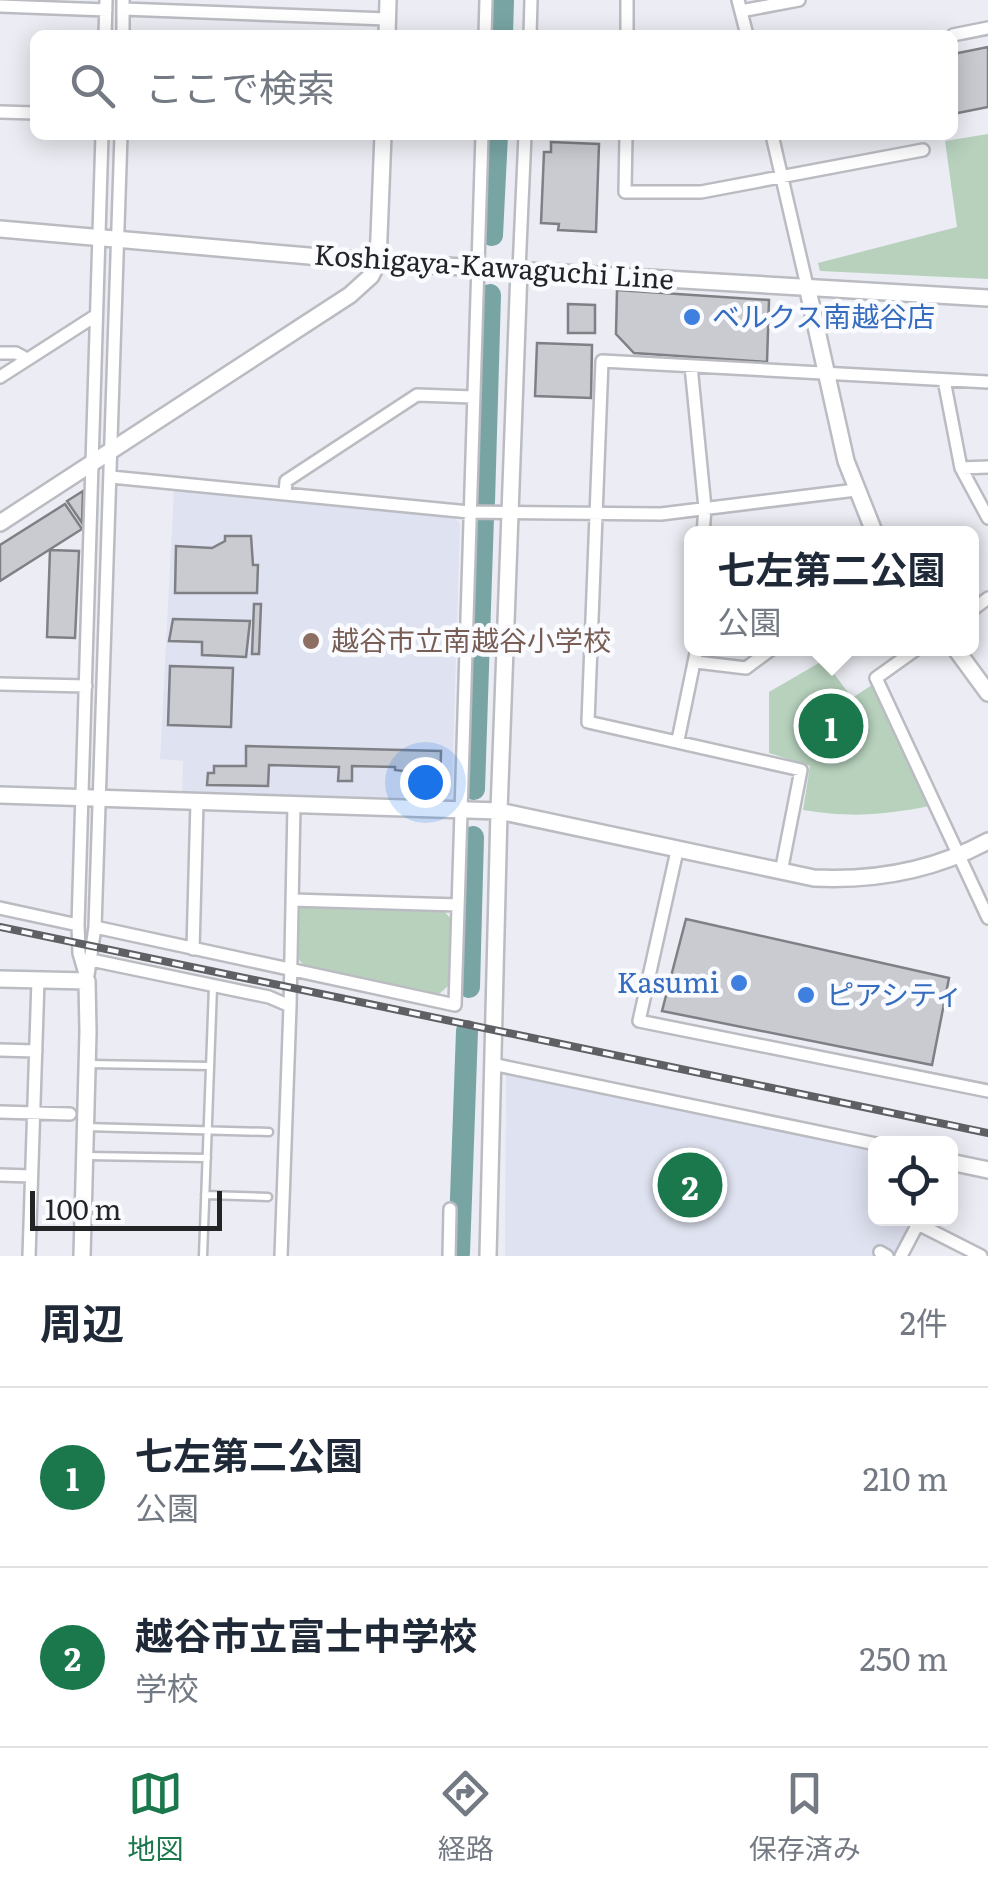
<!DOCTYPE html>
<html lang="ja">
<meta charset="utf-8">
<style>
body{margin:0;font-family:Literata,"Noto Sans JP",serif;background:#f6f6f7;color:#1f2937}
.controls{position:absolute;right:30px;bottom:30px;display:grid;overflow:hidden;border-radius:15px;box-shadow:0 5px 25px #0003}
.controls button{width:90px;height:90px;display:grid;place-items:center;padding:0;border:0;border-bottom:2px solid #e0e1e3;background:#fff;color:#1f2937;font:50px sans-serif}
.scale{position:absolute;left:30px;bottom:25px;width:192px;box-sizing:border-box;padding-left:10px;border:5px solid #232426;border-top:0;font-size:28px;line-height:35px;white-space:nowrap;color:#232426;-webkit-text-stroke:8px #fafbff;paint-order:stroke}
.you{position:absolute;left:425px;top:782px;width:35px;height:35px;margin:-25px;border:8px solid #fff;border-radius:50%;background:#1a73e8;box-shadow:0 0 0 15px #1a73e833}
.badge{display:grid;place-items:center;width:65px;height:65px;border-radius:50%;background:#1b774c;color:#fff;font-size:32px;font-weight:700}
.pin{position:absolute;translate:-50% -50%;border:5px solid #fff;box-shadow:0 2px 10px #0006}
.popup{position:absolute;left:684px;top:526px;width:295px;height:130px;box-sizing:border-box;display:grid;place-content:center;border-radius:15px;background:#fff;filter:drop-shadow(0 2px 8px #0005);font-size:32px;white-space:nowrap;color:#747a83}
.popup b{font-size:38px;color:#1f2937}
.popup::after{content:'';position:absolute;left:50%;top:100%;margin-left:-20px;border:20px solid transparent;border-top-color:#fff}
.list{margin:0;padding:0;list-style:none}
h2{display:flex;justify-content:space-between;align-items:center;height:130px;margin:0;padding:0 40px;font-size:42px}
h2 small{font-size:32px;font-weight:400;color:#747a83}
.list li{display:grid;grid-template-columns:65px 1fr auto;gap:30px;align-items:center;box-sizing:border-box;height:180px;padding:0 40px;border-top:2px solid #e0e1e3}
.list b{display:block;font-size:38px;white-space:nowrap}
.list p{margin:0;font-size:32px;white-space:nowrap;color:#747a83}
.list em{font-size:32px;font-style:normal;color:#747a83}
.icon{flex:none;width:55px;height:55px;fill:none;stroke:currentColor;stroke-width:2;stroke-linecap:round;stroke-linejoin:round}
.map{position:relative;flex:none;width:988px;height:1256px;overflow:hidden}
.search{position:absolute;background:#fff;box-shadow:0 5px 25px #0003;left:30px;right:30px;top:30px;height:110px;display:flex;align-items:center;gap:25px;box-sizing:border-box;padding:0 35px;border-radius:15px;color:#747a83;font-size:38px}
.sheet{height:490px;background:#fff}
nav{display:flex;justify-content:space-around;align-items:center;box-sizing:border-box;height:140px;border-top:2px solid #e0e1e3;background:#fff;font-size:28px;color:#747a83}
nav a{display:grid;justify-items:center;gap:5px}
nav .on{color:#1b774c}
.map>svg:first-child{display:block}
.built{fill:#dfe2f0}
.green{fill:#b7d1bd}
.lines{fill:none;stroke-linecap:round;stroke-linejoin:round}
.river{stroke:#78a5a4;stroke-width:22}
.building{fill:#c9cbd1;stroke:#7e8085;stroke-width:2.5}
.lane-casing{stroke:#babcc2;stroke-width:11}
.street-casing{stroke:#babcc2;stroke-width:16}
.secondary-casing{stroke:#babcc2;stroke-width:20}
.lane{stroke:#fff;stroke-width:6}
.street{stroke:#fff;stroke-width:11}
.secondary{stroke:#fff;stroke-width:15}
.rail-casing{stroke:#5f6063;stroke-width:8}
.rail{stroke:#fafbff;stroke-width:4;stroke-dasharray:11;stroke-linecap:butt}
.shop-dot{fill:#3f7fe0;stroke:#fafbff;stroke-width:4}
.education-dot{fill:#8d6e63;stroke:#fafbff;stroke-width:4}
.labels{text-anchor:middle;stroke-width:9;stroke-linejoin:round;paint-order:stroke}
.street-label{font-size:28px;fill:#232426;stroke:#fafbff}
.shop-label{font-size:28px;fill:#366cbe;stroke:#fafbff;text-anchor:start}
.education-label{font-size:28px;fill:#785e54;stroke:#fafbff;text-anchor:start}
</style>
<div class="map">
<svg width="988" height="1256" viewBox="0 0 988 1256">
<rect width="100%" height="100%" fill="#ecedf4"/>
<path class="built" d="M174,490L455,518L460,523L452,794L447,799L182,792L183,761L160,759Z
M506,1074L875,1151L876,1218L914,1219L894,1256H505Z"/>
<path class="green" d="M988,134V279L820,271L818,263L957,227L945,141Z
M824,660L852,698L875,683L930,806C883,815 851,818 803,810L810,766L769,753V692Z
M302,906L444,911L451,919L448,986L439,994L305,966L298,959V910Z"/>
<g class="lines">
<path class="river" d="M502,35L503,0
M492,235L497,135
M484,502L490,295
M474,789L483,517
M469,987L473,837
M459,1253L467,1031"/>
</g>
<path class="building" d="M988,47V107L953,114V54Z
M551,142L599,144L596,232L558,230L559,224L541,223L544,152H551Z
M617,290L769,300L767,362L634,353L616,334Z
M568,304L595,305V333H568Z
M537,343L592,345L591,398L535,396Z
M83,491L82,523L67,501Z
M65,504L82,529L0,581V545Z
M225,536H251L253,565H258L257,593H175L176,546L212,548L225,541Z
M50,550L79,551L75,638L47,637Z
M254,604H261L259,654H252Z
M173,619L250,621L246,657L202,655V642L169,641Z
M170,666L233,668L231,727L168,725Z
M246,746L441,751L440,791H418V784L403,783V771L395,770V767L352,766V781H338L339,767L269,765L268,786L207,785L208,773H214V766H246Z
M686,919L949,978L932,1065L662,1011Z"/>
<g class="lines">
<g class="lane-casing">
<path id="lane" d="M88,1064L210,1066
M86,1127L269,1132
M88,1156L207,1158
M205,1195L268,1197
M203,1256L213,987"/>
</g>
<g class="street-casing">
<path id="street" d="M738,0L747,35
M0,6L106,10
M123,9L387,19
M741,11L799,0
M105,35L106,0
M123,35V0
M485,35L486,0
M530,35L531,0
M627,35V0
M953,35L988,28
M0,112L35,113
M626,135L625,192H701L923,150
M772,135L807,286
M519,270L525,135
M0,353H16L27,359
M691,366L705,508L703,534
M0,377L95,316
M944,380L961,468L988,518
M961,468L988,467
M111,477L469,512L661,514L856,490
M285,494L286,481L417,395L473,397
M971,611L988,598
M918,648L876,678L988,918
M696,662L746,668L773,648
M0,684L86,686
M678,740L697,648
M677,851L639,1021L988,1091
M781,872L801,770L588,722L602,361L988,382
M292,900L458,905
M0,908L78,925
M95,927L455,1005L482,135
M193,949L197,802
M91,960L269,997L290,1006L281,1256
M88,975L95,927L121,135
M87,981L79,953L78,925L102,135
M290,1006L294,805
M0,1050L36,1051
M492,1064L876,1144
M0,1112L70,1114
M0,1175L31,1176
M918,1224L981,1256
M880,1252L887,1256
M29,1256L38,980
M449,1256L450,1209
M901,1256L920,1220"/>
</g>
<g class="secondary-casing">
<path id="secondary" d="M387,35L388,0
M0,229L378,262L988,298
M807,286L846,461L875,534
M0,523L350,295L371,276L378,262L383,135
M955,648L988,693
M0,795L499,811L814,878C876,881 933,871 988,841
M0,979L87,981L88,1032L82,1256
M950,1162L988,1170
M488,1256L499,811L519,270"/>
</g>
<use href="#lane" class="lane"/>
<use href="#street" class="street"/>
<use href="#secondary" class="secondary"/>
<g class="rail-casing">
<path id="rail" d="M0,927L988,1133"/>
</g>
<use href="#rail" class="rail"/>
</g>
<g class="shop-dot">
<circle cx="692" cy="317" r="10"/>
<circle cx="739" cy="983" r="10"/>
<circle cx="806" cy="995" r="10"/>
</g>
<circle class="education-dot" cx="311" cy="641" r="10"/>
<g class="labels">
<g class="street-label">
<text transform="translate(494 267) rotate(4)" y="10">Koshigaya-Kawaguchi Line</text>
</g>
<g class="shop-label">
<text x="712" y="327">ベルクス南越谷店</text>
<text x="719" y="993" text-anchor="end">Kasumi</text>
<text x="826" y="1005">ピアシティ</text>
</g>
<g class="education-label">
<text x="331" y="651">越谷市立南越谷小学校</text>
</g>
</g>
</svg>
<div class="controls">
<button><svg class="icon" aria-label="locate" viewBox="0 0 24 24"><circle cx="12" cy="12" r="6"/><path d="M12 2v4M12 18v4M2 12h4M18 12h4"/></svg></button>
</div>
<div class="scale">100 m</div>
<div class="you"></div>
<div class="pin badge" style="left:831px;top:726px">1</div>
<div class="popup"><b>七左第二公園</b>公園</div>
<div class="pin badge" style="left:690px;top:1185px">2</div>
<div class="search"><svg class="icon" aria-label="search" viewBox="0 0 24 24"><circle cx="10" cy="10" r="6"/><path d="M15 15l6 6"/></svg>ここで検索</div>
</div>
<section class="sheet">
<h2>周辺<small>2件</small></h2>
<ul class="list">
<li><span class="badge">1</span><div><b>七左第二公園</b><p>公園</p></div><em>210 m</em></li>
<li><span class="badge">2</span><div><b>越谷市立富士中学校</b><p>学校</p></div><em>250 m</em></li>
</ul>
</section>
<nav>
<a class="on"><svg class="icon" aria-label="map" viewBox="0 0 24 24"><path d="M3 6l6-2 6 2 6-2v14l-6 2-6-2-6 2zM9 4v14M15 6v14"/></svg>地図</a>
<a><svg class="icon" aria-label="directions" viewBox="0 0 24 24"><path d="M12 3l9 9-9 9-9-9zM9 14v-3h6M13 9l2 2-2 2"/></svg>経路</a>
<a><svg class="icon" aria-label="saved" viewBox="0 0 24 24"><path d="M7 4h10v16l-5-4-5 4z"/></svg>保存済み</a>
</nav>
